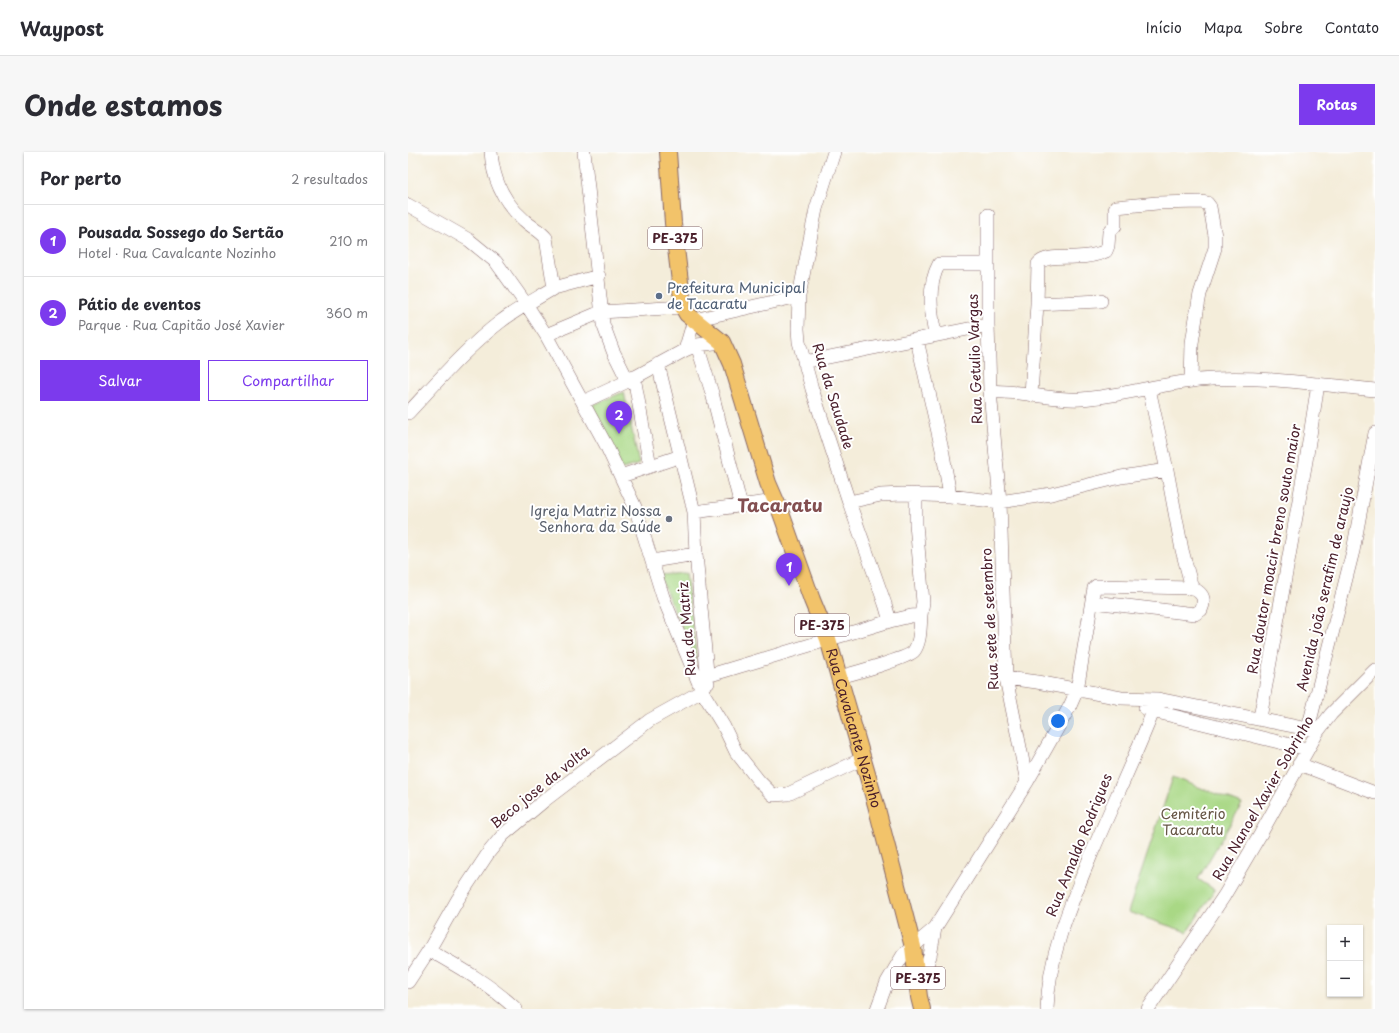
<!DOCTYPE html>
<html lang="pt">
<meta charset="utf-8">
<style>
body{margin:0;font-family:"Playpen Sans",sans-serif;background:#f7f7f7;color:#2b2b33}
.controls{position:absolute;right:12px;bottom:12px;display:grid;overflow:hidden;border-radius:0px;box-shadow:0 1px 3px #0004}
.controls button{width:36px;height:36px;display:grid;place-items:center;padding:0;border:0;border-bottom:1px solid #e1e1e2;background:#fff;color:#2b2b33;font:20px sans-serif}
.you{position:absolute;left:650px;top:569px;width:14px;height:14px;margin:-10px;border:3px solid #fff;border-radius:50%;background:#1a73e8;box-shadow:0 0 0 6px #1a73e833}
.badge{display:grid;place-items:center;width:26px;height:26px;border-radius:50%;background:#7c3aed;color:#fff;font-size:13px;font-weight:700}
.pin{position:absolute;translate:-50% -33px;filter:drop-shadow(0 1px 2px #0008)}
.pin::after{content:'';position:absolute;top:21px;width:14px;height:12px;background:inherit;clip-path:polygon(0 0,100% 0,50% 100%)}
.list{margin:0;padding:0;list-style:none}
h2{display:flex;justify-content:space-between;align-items:center;height:52px;margin:0;padding:0 16px;font-size:17px}
h2 small{font-size:13px;font-weight:400;color:#7c7c81}
.list li{display:grid;grid-template-columns:26px 1fr auto;gap:12px;align-items:center;box-sizing:border-box;height:72px;padding:0 16px;border-top:1px solid #e1e1e2}
.list b{display:block;font-size:15px;white-space:nowrap}
.list p{margin:0;font-size:13px;white-space:nowrap;color:#7c7c81}
.list em{font-size:13px;font-style:normal;color:#7c7c81}
.actions{display:flex;gap:8px;padding:12px 16px}
.actions a{flex:1;padding:9px 0;border:1px solid #7c3aed;border-radius:0px;text-align:center;font-size:14px;color:#7c3aed}
.actions .main{background:#7c3aed;color:#fff}
.map{position:relative;flex:none;width:967px;height:857px;overflow:hidden;border-radius:0px}
header{display:flex;align-items:center;gap:24px;box-sizing:border-box;height:56px;padding:0 20px;background:#fff;border-bottom:1px solid #e1e1e2}
header strong{font-size:19px}
nav{display:flex;gap:22px;margin-inline-start:auto;font-size:14px}
.intro{display:flex;align-items:center;justify-content:space-between;box-sizing:border-box;height:96px;padding:0 24px}
h1{margin:0;font-size:28px}
.button{padding:10px 18px;border-radius:0px;background:#7c3aed;color:#fff;font-size:14px;font-weight:700}
main{display:flex;gap:24px;padding:0 24px}
aside{flex:1;background:#fff;border-radius:0px;box-shadow:0 1px 3px #0004}
.map>svg:first-child{display:block}
.green{fill:#a9d885;stroke:#7a7c58}
.lines{fill:none;stroke-linecap:round;stroke-linejoin:round}
.minor-casing{stroke:#866768;stroke-width:14}
.major-casing{stroke:#866768;stroke-width:18}
.minor{stroke:#fff;stroke-width:13}
.major{stroke:#f2c36a;stroke-width:16}
.service-dot{fill:#5c6f8a;stroke:#fff;stroke-width:1.5}
.worship-dot{fill:#6b7280;stroke:#fff;stroke-width:1.5}
.labels{text-anchor:middle;stroke-width:4;stroke-linejoin:round;paint-order:stroke}
.shield{fill:#fff;stroke:#80626b;stroke-width:1}
.shield-label{font-size:13px;font-weight:bold;fill:#4a1f2b}
.service-label{font-size:14px;fill:#4e5e75;stroke:#fff;text-anchor:start}
.street-label{font-size:14px;fill:#4a1f2b;stroke:#fff}
.worship-label{font-size:14px;fill:#5b616d;stroke:#fff;text-anchor:end}
.park-label{font-size:14px;fill:#665646;stroke:#fff}
.district-label{font-size:18px;font-weight:bold;fill:#834f51;stroke:#fff}
</style>
<header>
<strong>Waypost</strong>
<nav><a>Início</a><a>Mapa</a><a>Sobre</a><a>Contato</a></nav>
</header>
<div class="intro"><h1>Onde estamos</h1><a class="button">Rotas</a></div>
<main>
<aside>
<h2>Por perto<small>2 resultados</small></h2>
<ul class="list">
<li><span class="badge">1</span><div><b>Pousada Sossego do Sertão</b><p>Hotel · Rua Cavalcante Nozinho</p></div><em>210 m</em></li>
<li><span class="badge">2</span><div><b>Pátio de eventos</b><p>Parque · Rua Capitão José Xavier</p></div><em>360 m</em></li>
</ul>
<div class="actions"><a class="main">Salvar</a><a>Compartilhar</a></div>
</aside>
<div class="map">
<svg width="967" height="857" viewBox="0 0 967 857">
<rect width="100%" height="100%" fill="#fff"/>
<filter id="ink" filterUnits="userSpaceOnUse"><feTurbulence type="fractalNoise" baseFrequency=".025" numOctaves="2"/><feDisplacementMap in="SourceGraphic" scale="8" xChannelSelector="R" yChannelSelector="G"/><feConvolveMatrix kernelMatrix="1 2 1 2 8 2 1 2 1" color-interpolation-filters="sRGB"/></filter>
<filter id="wash" filterUnits="userSpaceOnUse"><feTurbulence type="fractalNoise" baseFrequency=".012" numOctaves="4" result="noise"/><feDisplacementMap in="SourceGraphic" scale="16" xChannelSelector="R" yChannelSelector="G"/><feGaussianBlur stdDeviation="0.9" result="paint"/><feColorMatrix in="noise" values="0 0 0 0 0 0 0 0 0 0 0 0 0 0 0 0 0 1.4 0 .05"/><feComposite in="paint" operator="in"/></filter>
<g filter="url(#wash)">
<rect width="100%" height="100%" fill="#f4edda"/>
<path class="green" d="M216,240L231,312L214,317L184,253Z
M278,421L289,511L251,423Z
M765,625L834,652L790,727L807,738L779,780L720,760Z"/>
</g>
<g filter="url(#ink)">
<g class="lines">
<g class="minor-casing">
<path id="minor" d="M176,0L195,172L205,199L220,229
M426,0L408,57L391,144L390,177L391,190L404,237L441,350L477,452L482,469
M0,53L61,88L88,110L118,152L138,183L198,293L227,355L255,445L294,539L316,575L328,600L351,629L365,643L380,642L454,607
M580,63V173L582,239L592,350L598,526L619,630
M146,136L191,124
M629,152L693,149
M138,183L193,160L275,155
M527,183C523,160 519,134 531,112H580
M509,188L535,302L542,344
M289,193L304,241L333,354
M277,198L286,168L391,144
M396,210L580,173
M250,212L286,360L288,402L300,531
M226,225L242,314
M741,237L759,318L774,398L784,436
M582,239C596,240 611,240 625,243C640,245 656,248 673,247C717,244 760,229 804,227C858,224 913,233 967,238
M623,242L629,152L630,112C637,103 656,106 667,105C676,105 689,103 698,99L700,94L701,80L707,74V58L708,55L749,51L792,50L799,51L802,55L807,84V96L792,142L789,159L784,191L783,229
M175,250L220,229L277,198L289,193L314,190
M0,261C29,230 58,196 92,170C109,157 128,147 146,136L138,86C132,78 123,75 116,68C95,50 85,27 83,0
M213,324L273,304
M441,350L473,343L494,342L542,344L592,350L643,342L713,325L759,318
M286,360L367,349
M244,409L288,402
M299,524L482,469L503,464L513,463L515,450L508,372V342
M431,525C443,522 501,506 506,499C513,490 512,474 513,463
M598,526L629,530L713,546L750,547L910,579
M737,556L745,559L899,597
M852,566L898,309L910,232
M900,577L945,399L967,281
M891,612L967,641
M21,798C51,815 83,833 108,857
M0,830L21,798L50,747L81,700L95,683L137,648L242,568L294,539
M511,836L522,804L527,776
M469,857L479,830L489,813L495,803L527,776L619,630L662,554L669,538L686,436L688,434H691L784,436C795,441 798,447 793,458L787,462L685,450
M639,857C641,801 662,754 683,703C705,651 730,599 750,547
M740,857L816,744L852,683L910,579L923,562L967,518"/>
</g>
<g class="major-casing">
<g id="major">
<path id="s1" d="M260,0L265,71L275,155L279,162L314,190L324,212L360,331L373,361L404,448L420,487L468,653L505,795L511,845L514,857"/>
</g>
</g>
<use href="#minor" class="minor"/>
<use href="#major" class="major"/>
</g>
</g>
<circle class="service-dot" cx="251" cy="144" r="4"/>
<circle class="worship-dot" cx="261" cy="367" r="4"/>
<g class="labels">
<g class="shield">
<rect x="240" y="75" width="54" height="22" rx="3"/>
<rect x="387" y="462" width="54" height="22" rx="3"/>
<rect x="483" y="815" width="54" height="22" rx="3"/>
</g>
<g class="shield-label">
<text x="267" y="91">PE-375</text>
<text x="414" y="478">PE-375</text>
<text x="510" y="831">PE-375</text>
</g>
<g class="service-label">
<text x="259" y="141">Prefeitura Municipal<tspan x="259" dy="16">de Tacaratu</tspan></text>
</g>
<g class="street-label">
<text transform="translate(567 207) rotate(-92)" y="5">Rua Getulio Vargas</text>
<text transform="translate(425 244) rotate(73)" y="5">Rua da Saudade</text>
<text transform="translate(866 397) rotate(-80)" y="5">Rua doutor moacir breno souto maior</text>
<text transform="translate(917 437) rotate(-77)" y="5">Avenida joão serafim de araujo</text>
<text transform="translate(582 467) rotate(-93)" y="5">Rua sete de setembro</text>
<text transform="translate(279 477) rotate(-95)" y="5">Rua da Matriz</text>
<text dy="5" stroke="none"><textPath href="#s1" startOffset="617">Rua Cavalcante Nozinho</textPath></text>
<text transform="translate(132 635) rotate(-39)" y="5">Beco jose da volta</text>
<text transform="translate(855 646) rotate(-60)" y="5">Rua Nanoel Xavier Sobrinho</text>
<text transform="translate(671 693) rotate(-68)" y="5">Rua Amaldo Rodrigues</text>
</g>
<g class="worship-label">
<text x="253" y="364">Igreja Matriz Nossa<tspan x="253" dy="16">Senhora da Saúde</tspan></text>
</g>
<g class="park-label">
<text x="785" y="667">Cemitério<tspan x="785" dy="16">Tacaratu</tspan></text>
</g>
<g class="district-label">
<text x="372" y="360">Tacaratu</text>
</g>
</g>
</svg>
<div class="controls">
<button>+</button>
<button>−</button>
</div>
<div class="you"></div>
<div class="pin badge" style="left:381px;top:434px">1</div>
<div class="pin badge" style="left:211px;top:282px">2</div>
</div>
</main>
